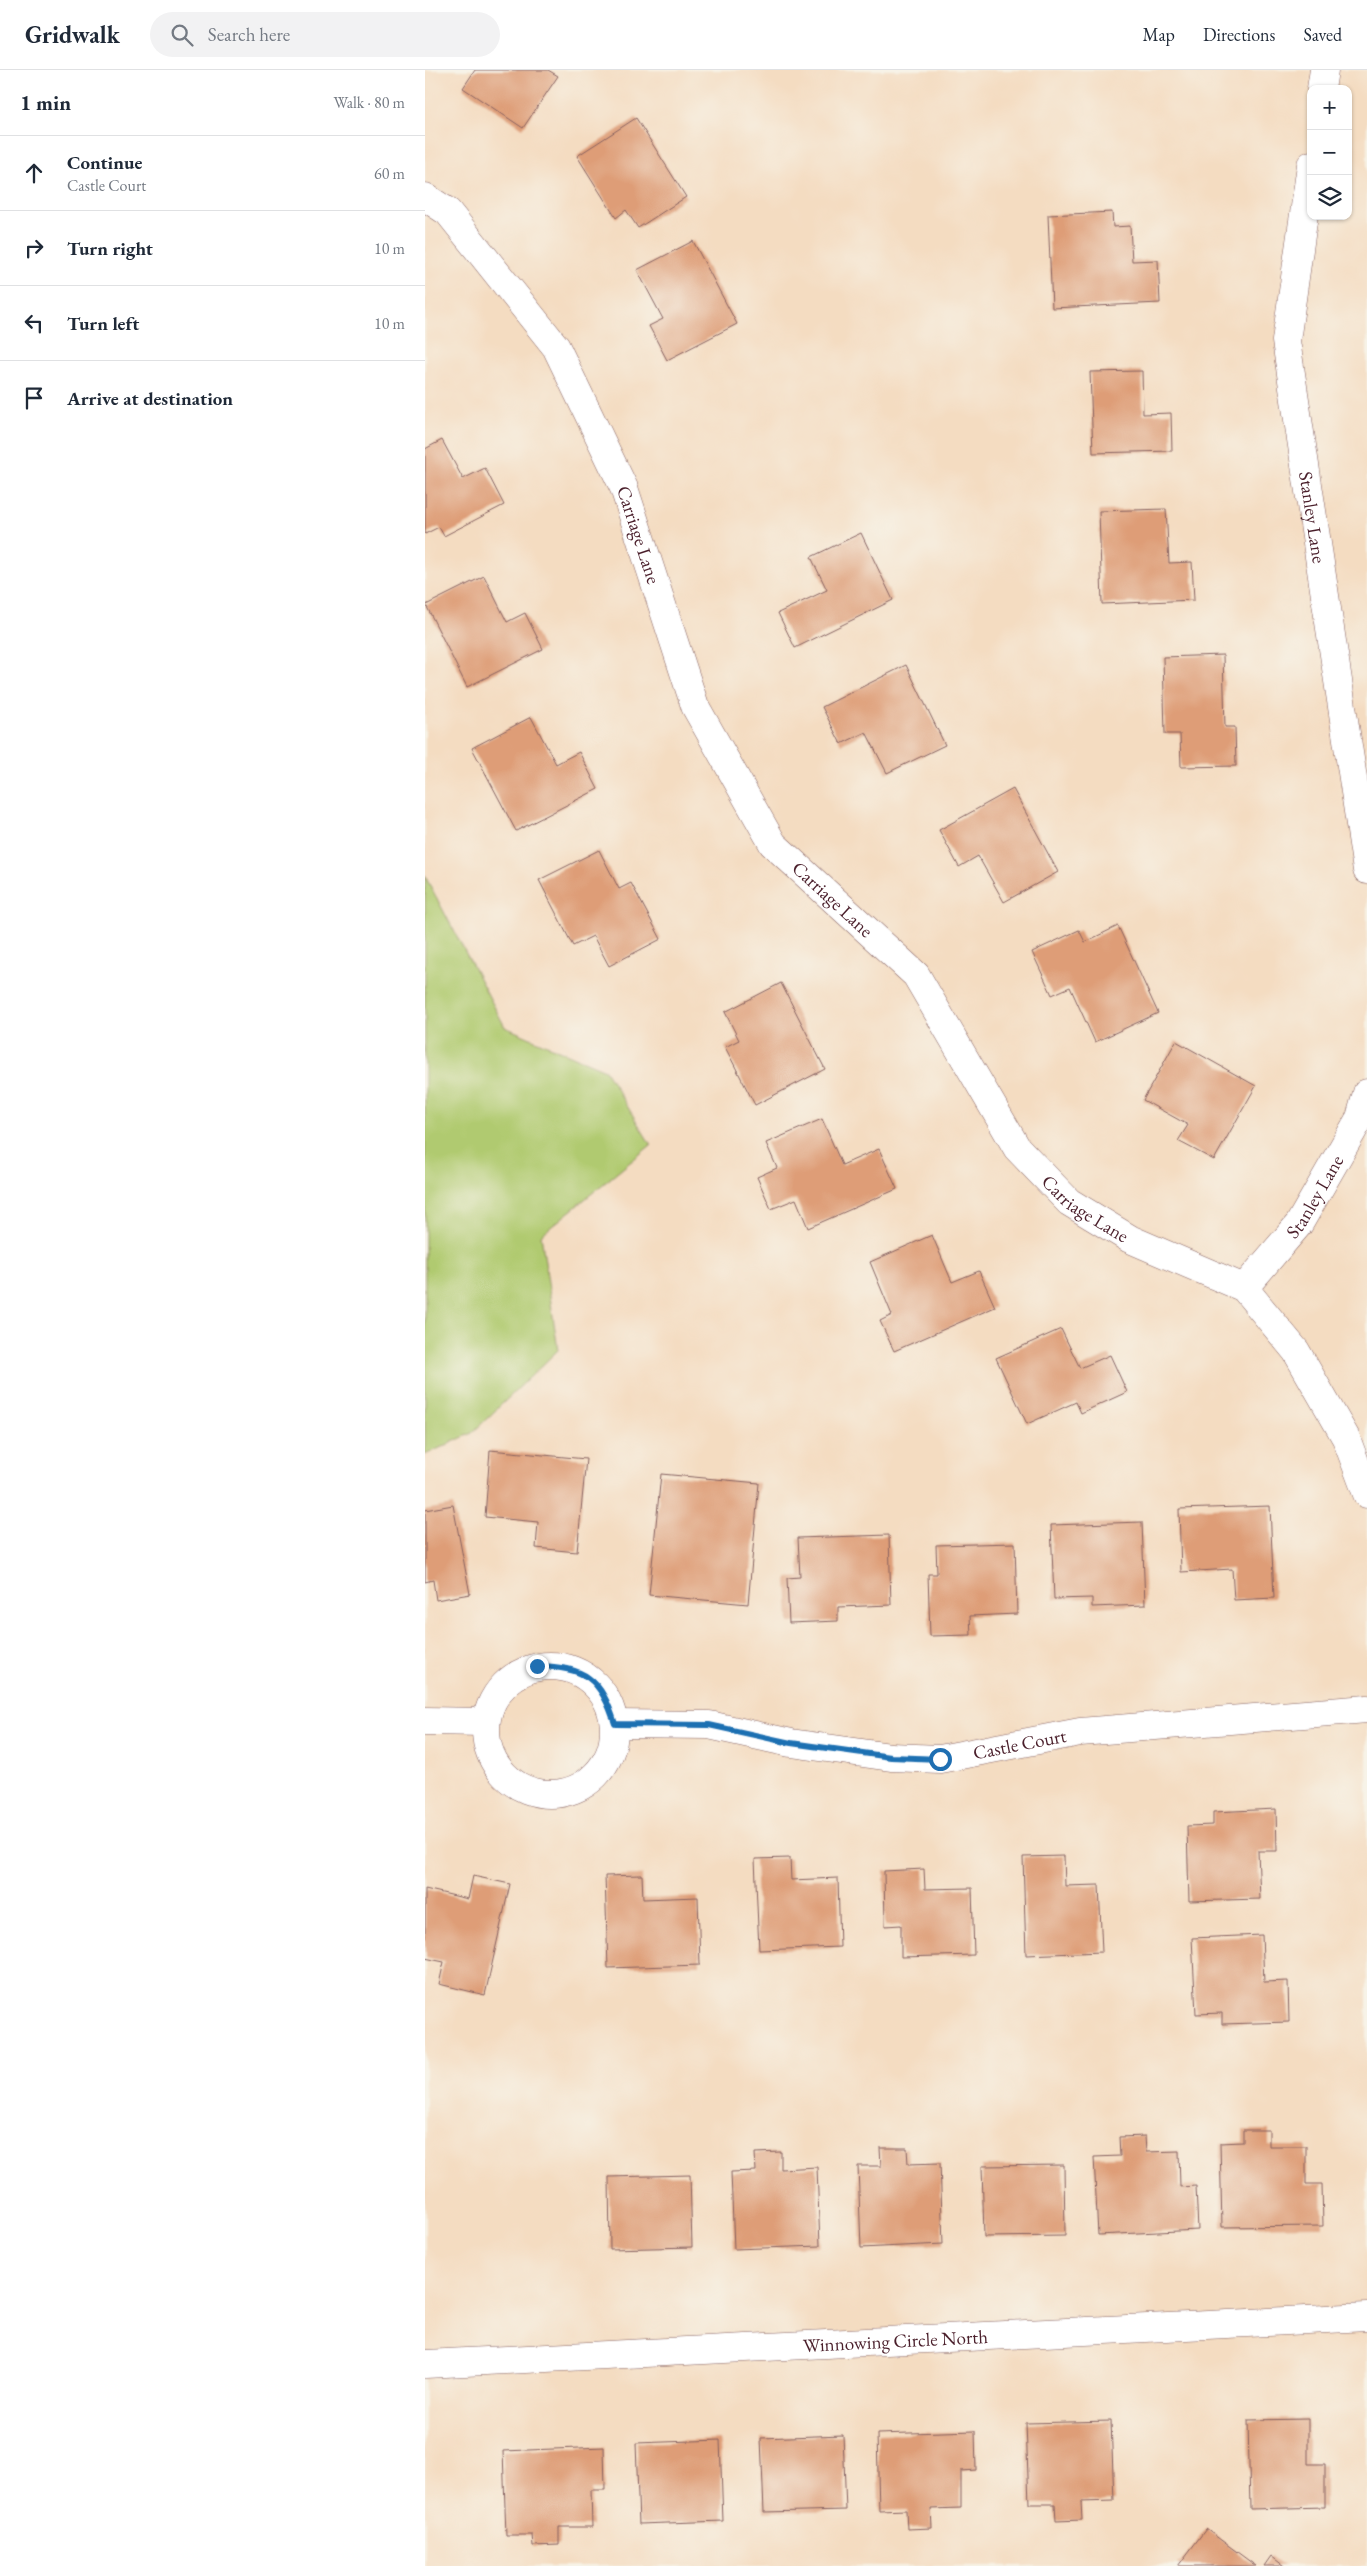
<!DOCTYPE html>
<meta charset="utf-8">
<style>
body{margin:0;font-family:"EB Garamond",serif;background:#f2f2f3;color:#1f2937}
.controls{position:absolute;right:15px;top:15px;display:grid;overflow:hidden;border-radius:10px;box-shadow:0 1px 4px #0004}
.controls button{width:45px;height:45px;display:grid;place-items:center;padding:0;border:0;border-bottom:1px solid #e0e1e3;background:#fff;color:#1f2937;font:25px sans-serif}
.stop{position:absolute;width:15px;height:15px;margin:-11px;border:4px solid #1f6fb2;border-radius:50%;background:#fff}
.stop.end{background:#1f6fb2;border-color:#fff;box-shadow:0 1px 5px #0008}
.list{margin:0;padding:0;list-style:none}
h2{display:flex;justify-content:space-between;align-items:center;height:65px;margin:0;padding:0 20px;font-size:21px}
h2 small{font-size:16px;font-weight:400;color:#747a83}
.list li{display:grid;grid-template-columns:32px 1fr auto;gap:15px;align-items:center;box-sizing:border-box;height:75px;padding:0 20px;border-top:1px solid #e0e1e3}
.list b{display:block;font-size:19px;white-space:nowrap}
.list p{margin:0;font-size:16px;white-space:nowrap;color:#747a83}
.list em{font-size:16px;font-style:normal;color:#747a83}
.icon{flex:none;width:28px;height:28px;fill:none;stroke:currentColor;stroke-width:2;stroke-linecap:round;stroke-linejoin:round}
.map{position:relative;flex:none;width:942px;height:2496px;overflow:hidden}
header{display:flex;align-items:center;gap:30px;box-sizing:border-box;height:70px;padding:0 25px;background:#fff;border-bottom:1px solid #e0e1e3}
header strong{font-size:24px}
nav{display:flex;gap:28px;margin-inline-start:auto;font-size:18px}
.search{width:350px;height:45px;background:#f2f2f3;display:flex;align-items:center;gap:12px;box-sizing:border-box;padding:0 18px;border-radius:28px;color:#747a83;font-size:19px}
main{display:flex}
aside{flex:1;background:#fff}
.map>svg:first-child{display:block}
.green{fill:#b0ca6f;stroke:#7d744d}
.building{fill:#de9d77}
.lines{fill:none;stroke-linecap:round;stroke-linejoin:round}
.minor-casing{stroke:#866160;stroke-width:29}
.minor{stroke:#fff;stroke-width:28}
.route{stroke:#1f6fb2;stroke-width:6}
.labels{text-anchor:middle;stroke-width:5;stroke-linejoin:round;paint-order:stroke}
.street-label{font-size:19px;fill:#4a1f2b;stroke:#f7f3e8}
</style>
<header>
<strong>Gridwalk</strong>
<div class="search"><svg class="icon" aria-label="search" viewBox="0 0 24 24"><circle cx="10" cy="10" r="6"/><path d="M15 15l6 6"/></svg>Search here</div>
<nav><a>Map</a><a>Directions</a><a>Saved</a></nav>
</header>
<main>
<aside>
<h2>1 min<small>Walk · 80 m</small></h2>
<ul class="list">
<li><svg class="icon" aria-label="ahead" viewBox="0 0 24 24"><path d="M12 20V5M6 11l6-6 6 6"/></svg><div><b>Continue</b><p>Castle Court</p></div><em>60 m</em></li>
<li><svg class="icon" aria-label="right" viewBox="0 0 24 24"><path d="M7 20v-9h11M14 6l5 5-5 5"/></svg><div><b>Turn right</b></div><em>10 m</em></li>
<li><svg class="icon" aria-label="left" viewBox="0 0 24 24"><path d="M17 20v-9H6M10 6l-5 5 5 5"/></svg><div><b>Turn left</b></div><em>10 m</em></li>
<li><svg class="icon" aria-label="arrive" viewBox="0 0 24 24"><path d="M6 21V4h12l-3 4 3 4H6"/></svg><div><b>Arrive at destination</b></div></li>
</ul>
</aside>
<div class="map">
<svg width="942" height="2496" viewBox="0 0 942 2496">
<rect width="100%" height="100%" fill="#f7f3e8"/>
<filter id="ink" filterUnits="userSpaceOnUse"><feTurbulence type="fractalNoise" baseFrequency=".02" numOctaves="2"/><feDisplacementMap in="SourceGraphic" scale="10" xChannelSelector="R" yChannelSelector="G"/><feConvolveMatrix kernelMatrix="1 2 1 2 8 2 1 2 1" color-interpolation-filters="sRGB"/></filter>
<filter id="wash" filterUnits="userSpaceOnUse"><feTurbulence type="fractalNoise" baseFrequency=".0096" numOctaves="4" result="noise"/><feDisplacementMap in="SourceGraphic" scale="20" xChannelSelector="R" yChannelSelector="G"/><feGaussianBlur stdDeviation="1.12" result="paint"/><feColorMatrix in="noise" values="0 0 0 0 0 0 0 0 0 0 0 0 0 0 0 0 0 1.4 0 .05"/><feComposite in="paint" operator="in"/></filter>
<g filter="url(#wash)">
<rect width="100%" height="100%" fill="#f4dcc1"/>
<path class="green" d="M0,806L80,957L180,1000L226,1075L116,1165L133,1280L47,1363L0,1385Z"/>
<g id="blocks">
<path class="building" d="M50,0H123L133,6L98,58L38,18Z
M211,48L261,127L213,158L201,140L191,148L152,86Z
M687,142L688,157L705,156L707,191L733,190L735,233L627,238L623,145Z
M268,171L312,254L242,290L224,256L238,249L212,200Z
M717,301L718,344L746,343L747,381L668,383L665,302Z
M17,370L38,409L60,398L79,435L19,466L14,457L0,464V379Z
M741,439L744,493L767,492L769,530L677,534L674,441Z
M436,463L468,530L370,578L353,543L402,520L386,487Z
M59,506L82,552L100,543L118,579L42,617L1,535Z
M798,585L800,657H810L811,696L756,697L755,664H740L738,587Z
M481,595L520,675L462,703L441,662L416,674L397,637Z
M106,647L131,694L154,682L173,719L91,761L47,678Z
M588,719L633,802L579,832L553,786L534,797L514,760Z
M174,780L194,819L206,813L236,869L184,896L168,866L148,876L114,810Z
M693,856L733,943L670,972L645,917L627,925L607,882L654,860L660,872Z
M356,913L400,999L330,1035L300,977L314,970L300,942Z
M751,971L831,1016L789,1090L753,1071L763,1055L718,1030Z
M397,1049L417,1095L454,1079L472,1119L383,1158L371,1129L346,1139L332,1107L352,1098L341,1073Z
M507,1165L527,1212L554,1201L570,1237L469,1281L455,1251L467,1245L445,1192Z
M636,1259L655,1298L685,1285L702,1322L656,1343L651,1332L602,1354L571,1288Z
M65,1380L161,1389L152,1482L111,1478L113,1452L60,1447Z
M236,1404L334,1413L323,1534L224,1525Z
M28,1435L45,1524L11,1530L8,1510L0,1512V1440Z
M845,1436L849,1528L809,1530L807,1499L756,1502L754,1439Z
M717,1452L720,1535L667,1537V1528L629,1529L626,1455Z
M464,1465L466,1535L413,1537V1551L364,1553L362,1508L375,1507L373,1468Z
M590,1473L592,1544L545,1546L546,1565L505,1566L503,1504H512L511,1475Z
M851,1739L852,1781H833L835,1829L764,1831L762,1756L788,1755V1742Z
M639,1786L640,1816L674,1815L677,1882L601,1885L598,1787Z
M365,1788L366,1810L413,1808L415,1877L334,1880L330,1789Z
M499,1799L500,1819L547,1818L549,1885L476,1887V1855L460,1856L459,1801Z
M217,1805L218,1829L273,1827L275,1895L183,1898L180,1806Z
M48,1806L85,1814L60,1925L14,1914L19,1892L0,1888V1819L43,1829Z
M837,1865L839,1912L863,1911L864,1952L797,1954V1943L771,1944L767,1868Z
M818,2060H844V2076H881V2114H897L898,2156L797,2157L795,2073L818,2072Z
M720,2066L721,2082L754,2081L755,2117L771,2116L773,2160L673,2165L669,2087L695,2086L694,2067Z
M455,2078H482L483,2094L515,2093L518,2174L436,2178L433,2096H456Z
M356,2082V2099L392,2097L395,2176L309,2179L306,2102L331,2101L330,2083Z
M639,2095L640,2166L559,2167L557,2096Z
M265,2105L267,2177L185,2179L184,2107Z
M883,2349V2394H900V2437L825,2439L823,2350Z
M686,2351L689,2431L656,2432L657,2450L631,2451L630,2434H604L601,2353Z
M550,2361L551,2400L536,2401V2438L506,2439L507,2458L482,2459L481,2440L454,2441L452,2364Z
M418,2365L421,2440L339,2442L336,2368Z
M295,2370L298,2451L214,2454L211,2373Z
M179,2377L180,2420H166L167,2457H134V2475L108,2476L107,2465H81L78,2381Z
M781,2459L831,2496H753Z
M846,2486L859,2496H839Z"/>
</g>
</g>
<g filter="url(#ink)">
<use href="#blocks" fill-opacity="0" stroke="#866160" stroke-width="1"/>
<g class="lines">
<g class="minor-casing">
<g id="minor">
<path d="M896,19L899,0"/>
<path id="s1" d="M886,95L861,271L942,800"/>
<path id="s2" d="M0,127L23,142L131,277L199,418L270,636L348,774L491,905L592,1078L644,1132L705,1169L819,1218L871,1281L921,1368L942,1424"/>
<path id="s3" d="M819,1218L874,1154L935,1048L942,1023"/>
<circle cx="125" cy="1660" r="64"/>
<path d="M0,1651L60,1652"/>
<path id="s4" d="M190,1654L284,1655L366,1673L466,1687L515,1689L655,1662L942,1639"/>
<path id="s5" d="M0,2294L942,2247"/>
</g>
</g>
<use href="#minor" class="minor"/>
</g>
</g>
<g class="lines" filter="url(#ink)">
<path class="route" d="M112,1596C160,1597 176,1608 190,1654L284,1655L366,1673L466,1687L515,1689"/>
</g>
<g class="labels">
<g class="street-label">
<text dy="7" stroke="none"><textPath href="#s1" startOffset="356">Stanley Lane</textPath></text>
<text dy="7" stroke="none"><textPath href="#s2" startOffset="406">Carriage Lane</textPath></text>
<text dy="7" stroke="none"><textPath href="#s2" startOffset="826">Carriage Lane</textPath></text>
<text dy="7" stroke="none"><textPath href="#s3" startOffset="116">Stanley Lane</textPath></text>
<text dy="7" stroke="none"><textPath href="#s2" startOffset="1231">Carriage Lane</textPath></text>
<text dy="7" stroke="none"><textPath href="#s4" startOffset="409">Castle Court</textPath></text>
<text dy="7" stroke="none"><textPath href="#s5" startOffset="471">Winnowing Circle North</textPath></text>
</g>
</g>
</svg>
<div class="controls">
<button>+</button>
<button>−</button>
<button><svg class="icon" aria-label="layers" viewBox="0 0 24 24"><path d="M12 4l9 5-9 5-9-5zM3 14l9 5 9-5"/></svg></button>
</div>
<div class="stop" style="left:515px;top:1689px"></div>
<div class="stop end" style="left:112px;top:1596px"></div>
</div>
</main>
